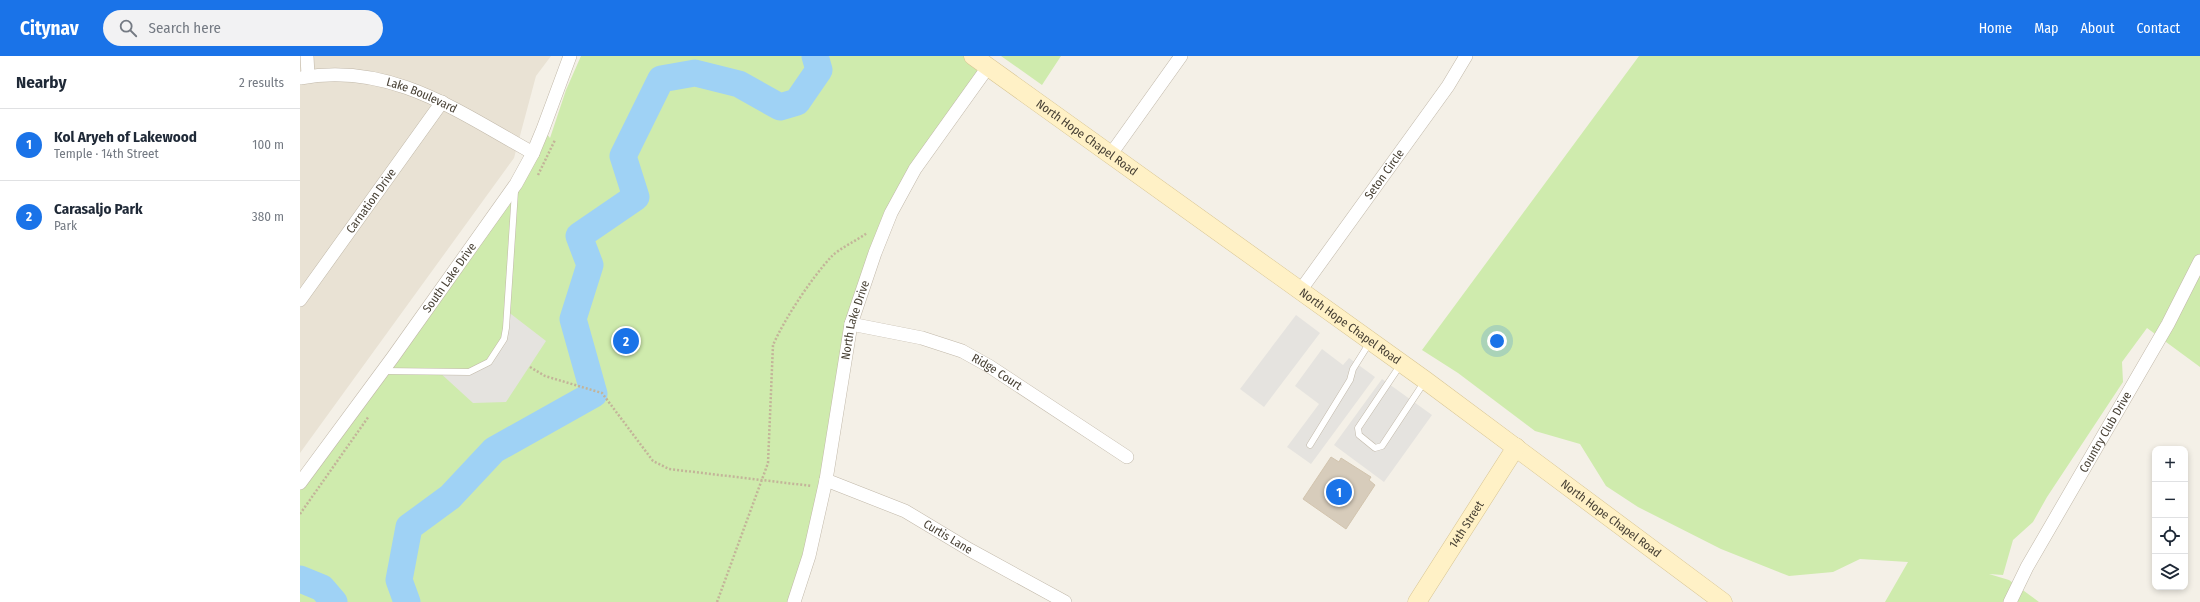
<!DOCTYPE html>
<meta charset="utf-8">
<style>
body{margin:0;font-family:"Fira Sans Condensed",sans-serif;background:#f2f2f3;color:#1f2937}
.controls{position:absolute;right:12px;bottom:12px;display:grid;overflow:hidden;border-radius:8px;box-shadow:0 2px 6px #0003}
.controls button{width:36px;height:36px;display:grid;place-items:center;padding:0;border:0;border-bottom:1px solid #e0e1e3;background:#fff;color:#1f2937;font:20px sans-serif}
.you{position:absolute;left:1197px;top:285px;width:14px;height:14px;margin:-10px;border:3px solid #fff;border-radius:50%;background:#1a73e8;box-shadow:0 0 0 6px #1a73e833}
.badge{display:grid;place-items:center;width:26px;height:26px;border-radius:50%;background:#1a73e8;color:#fff;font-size:13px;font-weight:700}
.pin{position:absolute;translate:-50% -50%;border:2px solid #fff;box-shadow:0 1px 4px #0006}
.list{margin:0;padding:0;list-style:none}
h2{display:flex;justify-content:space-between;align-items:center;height:52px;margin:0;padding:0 16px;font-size:17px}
h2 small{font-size:13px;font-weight:400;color:#747a83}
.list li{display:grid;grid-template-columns:26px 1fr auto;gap:12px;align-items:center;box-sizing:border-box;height:72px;padding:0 16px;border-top:1px solid #e0e1e3}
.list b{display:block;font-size:15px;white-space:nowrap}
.list p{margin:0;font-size:13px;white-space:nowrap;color:#747a83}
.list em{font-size:13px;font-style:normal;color:#747a83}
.icon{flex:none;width:22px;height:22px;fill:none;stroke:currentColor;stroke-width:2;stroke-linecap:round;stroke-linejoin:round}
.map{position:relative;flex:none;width:1900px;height:546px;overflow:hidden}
header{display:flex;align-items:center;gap:24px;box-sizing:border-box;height:56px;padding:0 20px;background:#1a73e8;color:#fff}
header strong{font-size:19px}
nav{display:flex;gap:22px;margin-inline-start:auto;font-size:14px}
.search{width:280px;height:36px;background:#f2f2f3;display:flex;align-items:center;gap:10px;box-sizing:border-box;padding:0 14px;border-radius:22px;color:#747a83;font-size:15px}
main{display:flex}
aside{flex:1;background:#fff}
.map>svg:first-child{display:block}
.residential{fill:#e9e2d4}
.green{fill:#cfebad}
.parking{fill:#e5e3df}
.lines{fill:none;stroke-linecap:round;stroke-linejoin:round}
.river{stroke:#9fd2f5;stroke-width:27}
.building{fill:#d7ccbb;stroke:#d2c4ae}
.lane-casing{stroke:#c1b8a9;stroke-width:7}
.street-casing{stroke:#c1b8a9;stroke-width:14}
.secondary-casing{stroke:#d8c593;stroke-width:19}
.path{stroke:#c3b499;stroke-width:2.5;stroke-dasharray:2 2;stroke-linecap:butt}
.lane{stroke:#fff;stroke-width:6}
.street{stroke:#fff;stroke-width:13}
.secondary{stroke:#fff1c6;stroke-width:18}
.labels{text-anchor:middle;stroke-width:3.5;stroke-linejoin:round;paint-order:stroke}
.street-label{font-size:12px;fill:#484135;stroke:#fff}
</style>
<header>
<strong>Citynav</strong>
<div class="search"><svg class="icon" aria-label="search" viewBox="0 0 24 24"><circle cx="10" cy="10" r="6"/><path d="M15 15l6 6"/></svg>Search here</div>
<nav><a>Home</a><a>Map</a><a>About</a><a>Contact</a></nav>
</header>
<main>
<aside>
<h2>Nearby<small>2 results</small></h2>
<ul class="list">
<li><span class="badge">1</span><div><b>Kol Aryeh of Lakewood</b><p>Temple · 14th Street</p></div><em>100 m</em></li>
<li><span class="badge">2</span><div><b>Carasaljo Park</b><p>Park</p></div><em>380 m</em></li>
</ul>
</aside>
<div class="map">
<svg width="1900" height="546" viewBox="0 0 1900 546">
<rect width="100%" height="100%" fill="#f4f0e7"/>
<path class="residential" d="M0,0H251L236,20L214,102L0,397Z"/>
<path class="green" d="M281,0H673L688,11L615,113L551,268L526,424L494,546H0V427L179,178L243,73L250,82L266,34Z
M701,0H761L742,29Z
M1339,0H1900V311L1847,272L1822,306L1823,326L1747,441L1733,466L1713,484L1703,519L1689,518L1709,524L1739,546H1585L1608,506L1560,503L1533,516L1489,520L1421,493L1338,451L1306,430L1280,388L1235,375L1158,317L1122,294Z"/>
<path class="parking" d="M207,255L246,285L206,346L173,347L138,315L169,316L189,306L204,283Z
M996,259L1020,277L964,351L940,333Z
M1022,293L1043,309L1049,302L1075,321L1011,408L987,391L1019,348L995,330Z
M1082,323L1132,359L1084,426L1034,389Z"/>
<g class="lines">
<path class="river" d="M0,523L22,532L34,546
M107,546L99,524L109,471L150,441L194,394L294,338L273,263L290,209L279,180L336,141L323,100L361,23L395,17L439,28L480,51L497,46L519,14L515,0"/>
</g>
<path class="building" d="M1031,401L1039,406L1041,402L1071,421L1069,424L1075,429L1046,473L1003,443Z"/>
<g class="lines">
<g class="lane-casing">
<path id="lane" d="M1101,308L1058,372L1059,379L1075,392L1082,390L1125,325
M83,315L169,316L189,306L204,283L206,272L215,135
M1010,389L1050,324L1053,313L1070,286"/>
</g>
<g class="street-casing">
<g id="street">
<path d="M7,0L8,20"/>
<path id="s1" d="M0,22C90,5 159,56 233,97"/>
<path d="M811,98L881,0"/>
<path id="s2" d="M1000,235L1148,30L1166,0"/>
<path id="s3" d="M0,244L142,46"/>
<path id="s4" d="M551,268L622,282L662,295L689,310L827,401"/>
<path id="s5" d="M526,424L605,455L670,494L765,546"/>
<path id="s6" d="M0,427L93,301L216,128L233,97L243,73L270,0"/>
<path id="s7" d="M494,546L509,500L526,424L551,268L575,197L591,157L615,113L688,11"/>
<path id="s8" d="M1710,546L1727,511L1868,268L1900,205"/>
</g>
</g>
<g class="secondary-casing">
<g id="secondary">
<path id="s9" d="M673,0L1125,324L1423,546"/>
<path id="s10" d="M1117,546L1216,391"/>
</g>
</g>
<path class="path" d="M238,119L255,84
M230,311L245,320L302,337L353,405L369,413L512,430
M0,458L69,360
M417,546L468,407L473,289C485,262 511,223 531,201C540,192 556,185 567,177"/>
<use href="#lane" class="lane"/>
<use href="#street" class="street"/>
<use href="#secondary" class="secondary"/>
</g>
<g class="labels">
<g class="street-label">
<text dy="4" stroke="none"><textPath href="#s1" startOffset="125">Lake Boulevard</textPath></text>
<text dy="4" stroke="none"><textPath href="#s9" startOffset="140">North Hope Chapel Road</textPath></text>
<text dy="4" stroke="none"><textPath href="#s2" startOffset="144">Seton Circle</textPath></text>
<text dy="4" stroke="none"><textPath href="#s3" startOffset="122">Carnation Drive</textPath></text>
<text dy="4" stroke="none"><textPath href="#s6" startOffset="254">South Lake Drive</textPath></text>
<text dy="4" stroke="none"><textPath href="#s7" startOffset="289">North Lake Drive</textPath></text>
<text dy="4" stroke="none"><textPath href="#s9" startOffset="464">North Hope Chapel Road</textPath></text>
<text dy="4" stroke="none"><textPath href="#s4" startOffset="155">Ridge Court</textPath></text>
<text dy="4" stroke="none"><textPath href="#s8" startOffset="195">Country Club Drive</textPath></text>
<text dy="4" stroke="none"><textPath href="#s9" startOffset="788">North Hope Chapel Road</textPath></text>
<text dy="4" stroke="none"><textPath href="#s10" startOffset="92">14th Street</textPath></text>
<text dy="4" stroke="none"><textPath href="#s5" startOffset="135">Curtis Lane</textPath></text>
</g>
</g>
</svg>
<div class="controls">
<button>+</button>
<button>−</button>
<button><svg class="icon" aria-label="locate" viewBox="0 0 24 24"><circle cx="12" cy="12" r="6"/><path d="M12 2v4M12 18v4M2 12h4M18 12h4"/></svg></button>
<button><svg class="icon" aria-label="layers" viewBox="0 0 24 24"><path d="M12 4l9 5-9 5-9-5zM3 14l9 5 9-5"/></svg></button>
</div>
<div class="you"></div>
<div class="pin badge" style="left:1039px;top:436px">1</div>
<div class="pin badge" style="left:326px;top:285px">2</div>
</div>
</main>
